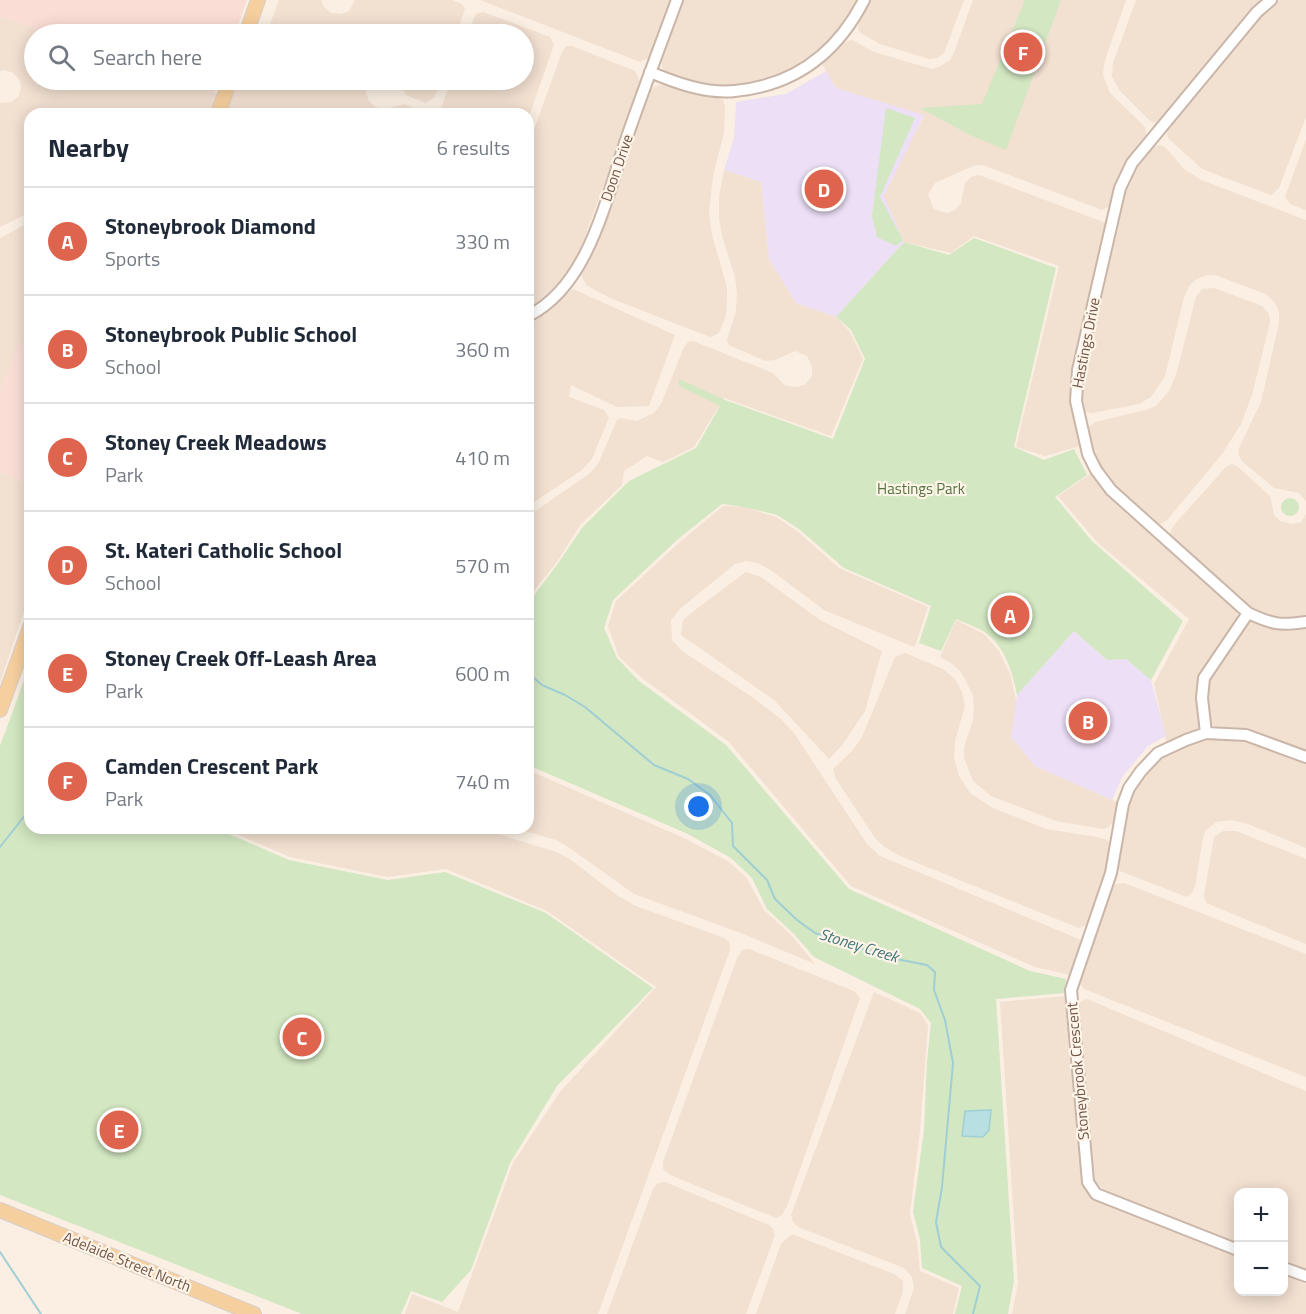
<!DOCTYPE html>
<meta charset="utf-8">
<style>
body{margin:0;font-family:"Titillium Web",sans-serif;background:#f6f6f7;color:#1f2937}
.controls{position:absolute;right:18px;bottom:18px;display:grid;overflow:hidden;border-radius:12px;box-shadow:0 3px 15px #0003}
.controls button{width:54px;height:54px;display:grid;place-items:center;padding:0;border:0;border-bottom:2px solid #e0e1e3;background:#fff;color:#1f2937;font:30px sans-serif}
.you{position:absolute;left:699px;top:807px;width:21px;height:21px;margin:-15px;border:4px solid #fff;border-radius:50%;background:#1a73e8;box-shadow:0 0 0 9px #1a73e833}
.badge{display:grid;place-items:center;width:39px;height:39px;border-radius:50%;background:#de644e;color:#fff;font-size:20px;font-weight:700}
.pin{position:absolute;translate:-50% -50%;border:3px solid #fff;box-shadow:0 2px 6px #0006}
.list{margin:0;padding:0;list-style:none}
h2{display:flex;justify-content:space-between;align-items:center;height:78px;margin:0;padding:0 24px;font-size:26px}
h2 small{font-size:20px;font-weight:400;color:#747a83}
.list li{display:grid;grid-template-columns:39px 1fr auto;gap:18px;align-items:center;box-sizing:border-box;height:108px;padding:0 24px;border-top:2px solid #e0e1e3}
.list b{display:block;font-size:22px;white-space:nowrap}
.list p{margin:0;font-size:20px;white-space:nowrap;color:#747a83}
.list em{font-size:20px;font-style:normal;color:#747a83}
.icon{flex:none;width:33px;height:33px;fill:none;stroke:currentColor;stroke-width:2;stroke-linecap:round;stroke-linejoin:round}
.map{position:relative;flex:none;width:1306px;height:1314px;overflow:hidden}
.search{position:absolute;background:#fff;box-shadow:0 3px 15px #0003;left:24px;top:24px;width:510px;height:66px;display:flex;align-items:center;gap:15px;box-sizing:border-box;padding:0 21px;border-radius:33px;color:#747a83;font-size:22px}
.panel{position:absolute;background:#fff;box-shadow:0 3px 15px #0003;left:24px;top:108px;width:510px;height:726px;border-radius:18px}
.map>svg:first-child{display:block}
.residential{fill:#f2e0d1}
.commercial{fill:#faded6}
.education{fill:#ecdff6}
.green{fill:#d3e7c2}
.water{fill:#b8dfe2;stroke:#9fcfd4;stroke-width:1.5}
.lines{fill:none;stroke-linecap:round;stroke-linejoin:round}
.stream{stroke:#9fcfd4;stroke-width:2}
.minor-casing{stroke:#cab6a9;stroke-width:14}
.major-casing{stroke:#d7cfcc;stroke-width:16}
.minor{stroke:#fff;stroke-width:10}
.major{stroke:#f6cf9e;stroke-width:14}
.labels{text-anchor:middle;stroke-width:4.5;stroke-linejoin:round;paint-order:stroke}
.street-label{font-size:15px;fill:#70554a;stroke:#fef4e8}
.park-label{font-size:15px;fill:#557643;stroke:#fef4e8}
.water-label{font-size:16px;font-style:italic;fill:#43777c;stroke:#fef4e8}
</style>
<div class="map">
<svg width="1306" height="1314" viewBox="0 0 1306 1314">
<rect width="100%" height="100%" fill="#faefe2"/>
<path class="residential" d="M279,0H321L324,7L331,13L341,14L349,11L355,0H452L462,4L465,8L457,34H251L254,27L267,32Z
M480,0H672L651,57L640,62Z
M684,0H858L850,15L836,34L815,54L790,70L761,81L731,85L703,84L666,73L662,67L661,61Z
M871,0H964L944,53L937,58L929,59L880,44L859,32L858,26Z
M973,0H1126L1108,51L1104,65L1103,75L1110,93L1145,127L1147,136L1127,162L1112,205L1102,210L983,165L973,166L935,183L928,194L933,208L939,211L947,213L955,210L961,203L965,183L971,177L979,175L1106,223L1107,229L1072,399L1076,433L1080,446L1045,456L1016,447L1059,266L974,236L951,253L904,242L883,196L924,116L836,88L822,64L846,42L852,40L874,52L932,69L941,66L950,60L955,50Z
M1136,0H1263L1157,123L1150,121L1120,91L1112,77L1113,63Z
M1280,0H1306V117L1279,188L1271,195L1202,169L1168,138L1167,134L1168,127L1251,27L1268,8Z
M483,12L550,37L554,45L528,119V114H439L451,80H524V34H467L476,14Z
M0,16L51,34H34V80H178L219,94L212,114H82L65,108L62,114H30V212L0,227V103L11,102L18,97L21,88L20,80L13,73L5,70L0,71Z
M566,46H572L635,71L641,84L577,258L565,277L535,307L528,310V146L562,52Z
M235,80H373L369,83L366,92L369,101L375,107L386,109L405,104L425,114H223Z
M396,80H441L434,98L425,103L406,95Z
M664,84L680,90L718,97L723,100L725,107L724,133L713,175L709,213L712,235L727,287V301L726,315L719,333L713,336L710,337L610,298L586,285L581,275L591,255L650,90L656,86Z
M1306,139V210L1290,204L1285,197Z
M1159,145L1165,147L1184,169L1201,180L1306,220V501L1299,493L1274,488L1243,462L1239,456L1238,450L1261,402L1279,323V312L1275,303L1266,294L1215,275H1207L1195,280L1189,286L1184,297L1165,376L1151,397L1139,404L1092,413L1086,412L1083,409L1084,375L1128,185L1145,154L1152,148Z
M724,170L761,182L769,259L796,303L836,317L850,332L863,359L831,436L724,398L694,447L663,462L647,456L624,471L622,485L580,525L557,562L528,598V516L589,474L598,464L617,420L620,418L637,421L654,413L661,404L684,347L688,342L693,341L773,373L784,385L795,387L805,385L812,376V366L807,356L795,351L775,360L765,361L729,345L727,340L736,311L737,293L735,277L723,239L719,219V196Z
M30,222V346L19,343L0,393V238Z
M1214,288L1262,306L1269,314L1270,322L1252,395L1241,424L1222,454L1168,519L1161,524H1156L1116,488L1101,465L1088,435L1089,427L1095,422L1146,410L1156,406L1169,391L1176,375L1196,297L1202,289Z
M573,289L675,335L649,406L617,407L571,385L569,397L604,410L609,418L592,459L582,470L528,506V323L536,319Z
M1232,464L1238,467L1270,496L1274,515L1280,521L1293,524L1301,522L1306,514V617L1282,619L1268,617L1251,608L1171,538L1170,533L1174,525L1226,467Z
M0,472L30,485V593L0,683Z
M1092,473L1117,505L1236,611L1238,617L1199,683L1197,696L1200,728L1198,732L1167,744L1154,684L1189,619L1098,543L1058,496Z
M723,506L745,507L776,517L797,531L839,568L928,607L916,643L914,647L824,610L772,571L758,563L746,561L735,564L681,608L671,620L672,640L682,651L755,699L782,720L794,733L867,844L880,856L1079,939L1082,944L1071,978L1066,974L1035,967L851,886L729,742L642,678L619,657L608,626L616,601L680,542Z
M746,572L761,577L820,620L882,651L865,711L843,744L829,759L774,700L681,635L683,620L699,607Z
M956,620L984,634L999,651L1011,676L1017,705L1011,737L1035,766L1119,803L1115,820L1109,827L1104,829L1056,821L991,796L973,781L964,758V747L973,720L974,706L973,695L961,672L951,663L940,657Z
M1248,622H1253L1279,630L1306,628V752L1261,734L1214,727L1210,721L1207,689L1211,676Z
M905,653L943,669L955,679L962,692L965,706L955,741L954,758L959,776L970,793L993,808L1046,829L1097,837L1107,840L1111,845L1102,887L1089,924L1079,928L900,856L886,848L875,838L836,779L833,769L852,751L862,737L895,657Z
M1211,737L1240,739L1264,745L1306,762V848L1248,824L1231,820L1216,822L1205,831L1202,842L1196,882L1193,892L1187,897L1120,871L1117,867L1125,814L1137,786L1157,762L1183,745Z
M528,770L686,839L729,862L746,877L764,910L792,936L815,964L741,933L634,894L567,846L556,840L514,828H528Z
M222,828H478L553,851L567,857L618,896L636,906L724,938L729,942L730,950L598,1314H405L412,1294L458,1312L513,1163L560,1092L656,987L547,911L446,869L387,877L290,857Z
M1223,831H1236L1306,859V944L1206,903L1204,895L1214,837Z
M1124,883L1306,954V1077L1084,989L1079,983L1111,887L1116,884Z
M749,949L854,991L860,998L787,1206L782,1215L776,1218L670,1175L663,1169V1162L737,958L742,950Z
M874,992L920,1013L928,1025L920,1130L910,1214L917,1242L920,1271L959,1288L953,1314H905L914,1288L912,1277L904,1268L798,1227L793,1222L791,1215Z
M1066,996L1082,1171L1097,1200L1238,1257V1292H1284V1275L1306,1284V1314H1012L1018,1283L1000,1002Z
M1087,999L1306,1091V1271L1284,1262V1192H1238V1244L1110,1194L1101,1187L1093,1178L1076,1008L1080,1002Z
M665,1182L769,1225L773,1229L775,1235L746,1314H607L653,1189L658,1183Z
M792,1234L894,1274L903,1281V1292L895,1314H756L781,1244Z"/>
<path class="commercial" d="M0,0H247L235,34H51L0,16Z
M178,80H219L214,93Z
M19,342L30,346V485L0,472V393Z"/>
<path class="education" d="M826,71L836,88L924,115L884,196L904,242L836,317L796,303L769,259L761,182L724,170L734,138L736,102L786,94Z
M1074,631L1107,660L1126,659L1151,680L1166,736L1148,746L1122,777L1112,800L1035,766L1011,737L1017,695Z"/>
<path class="green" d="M1025,0H1061L1006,150L970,135L920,108L982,104Z
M886,108L915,118L880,197L903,240L896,246L877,237L872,216Z
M974,238L1056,268L1014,447L1044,460L1074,449L1087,475L1055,497L1092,541L1183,621L1151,680L1126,659L1107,660L1074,631L1017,695C1013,673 1005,647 986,633C977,627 965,623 956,619L941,651L919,643L931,606L844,568L799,529L777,515L744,507L722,504L678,539L613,600L604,628L617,658L639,681L726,745L849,889L1030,971L1066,979L1065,993L996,999L1014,1281L1008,1314H955L962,1286L922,1268L920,1240L913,1211L924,1130L927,1061L931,1023L920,1009L814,957L794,934L767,909L752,878L731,858L688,834L528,765V601H530L559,562L582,528L629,481L696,448L720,406L679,386V379L725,400L833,439L865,359L851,330L836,317L904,242L949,255Z
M1281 507a9 9 0 1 1 18 0a9 9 0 1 1-18 0Z
M30,664V828H215L289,860L388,880L445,872L546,913L653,988L557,1086L510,1163L471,1270L442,1302L411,1291L401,1314H302L0,1195V746Z"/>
<path class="water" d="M991,1110L989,1130L983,1137L962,1136L965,1111Z"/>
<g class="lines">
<path class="stream" d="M528,673L542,685L565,695L585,707L654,765L688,779L710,795L732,823L733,846L767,880L775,899L797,920L815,933L891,958L927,965L935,972L934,990L945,1020L953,1063L942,1187L936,1222L941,1247L980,1286L973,1314
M0,847L30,809
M0,1252L41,1314"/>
<g class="minor-casing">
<path id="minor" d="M1271,0L1257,12L1132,163L1120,188L1078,370L1076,401L1088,454L1096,470L1111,490L1248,613C1272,624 1280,626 1306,622
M650,72C676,83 706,94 735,91C796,85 837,53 864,0
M528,316C590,285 606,197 627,137C643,91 660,46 677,0
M1206,733L1202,698L1204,678L1248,613
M1238,1250L1096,1194L1088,1182L1071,990L1111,873L1123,804L1129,788L1141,771L1158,753L1186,740L1206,733L1246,735L1306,757
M1284,1268L1306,1276"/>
</g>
<g class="major-casing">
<path id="major" d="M246,34L258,0
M218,114L230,80
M0,710L30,627
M0,1210L254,1314"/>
</g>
<use href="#minor" class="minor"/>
<use href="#major" class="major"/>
</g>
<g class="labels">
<g class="street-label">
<text transform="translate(617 168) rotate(-71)" y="5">Doon Drive</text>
<text transform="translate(1086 343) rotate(-79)" y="5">Hastings Drive</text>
<text transform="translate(1078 1071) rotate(-95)" y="5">Stoneybrook Crescent</text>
<text transform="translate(127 1262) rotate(22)" y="5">Adelaide Street North</text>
</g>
<g class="park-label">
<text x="921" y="494">Hastings Park</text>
</g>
<g class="water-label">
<text transform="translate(859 945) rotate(17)" y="6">Stoney Creek</text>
</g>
</g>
</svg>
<div class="controls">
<button>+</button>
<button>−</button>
</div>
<div class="you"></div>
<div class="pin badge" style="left:1010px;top:615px">A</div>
<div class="pin badge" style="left:1088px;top:721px">B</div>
<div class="pin badge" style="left:302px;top:1037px">C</div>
<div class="pin badge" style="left:824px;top:189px">D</div>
<div class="pin badge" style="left:119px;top:1130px">E</div>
<div class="pin badge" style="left:1023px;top:52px">F</div>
<div class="search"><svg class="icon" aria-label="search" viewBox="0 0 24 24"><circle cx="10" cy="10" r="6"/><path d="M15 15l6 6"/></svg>Search here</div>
<section class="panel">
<h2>Nearby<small>6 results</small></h2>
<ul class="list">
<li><span class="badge">A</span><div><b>Stoneybrook Diamond</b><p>Sports</p></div><em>330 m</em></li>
<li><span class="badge">B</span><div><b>Stoneybrook Public School</b><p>School</p></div><em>360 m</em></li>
<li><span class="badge">C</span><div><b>Stoney Creek Meadows</b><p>Park</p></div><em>410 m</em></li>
<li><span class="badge">D</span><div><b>St. Kateri Catholic School</b><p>School</p></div><em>570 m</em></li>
<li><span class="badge">E</span><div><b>Stoney Creek Off-Leash Area</b><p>Park</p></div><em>600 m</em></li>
<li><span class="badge">F</span><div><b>Camden Crescent Park</b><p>Park</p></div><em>740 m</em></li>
</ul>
</section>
</div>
